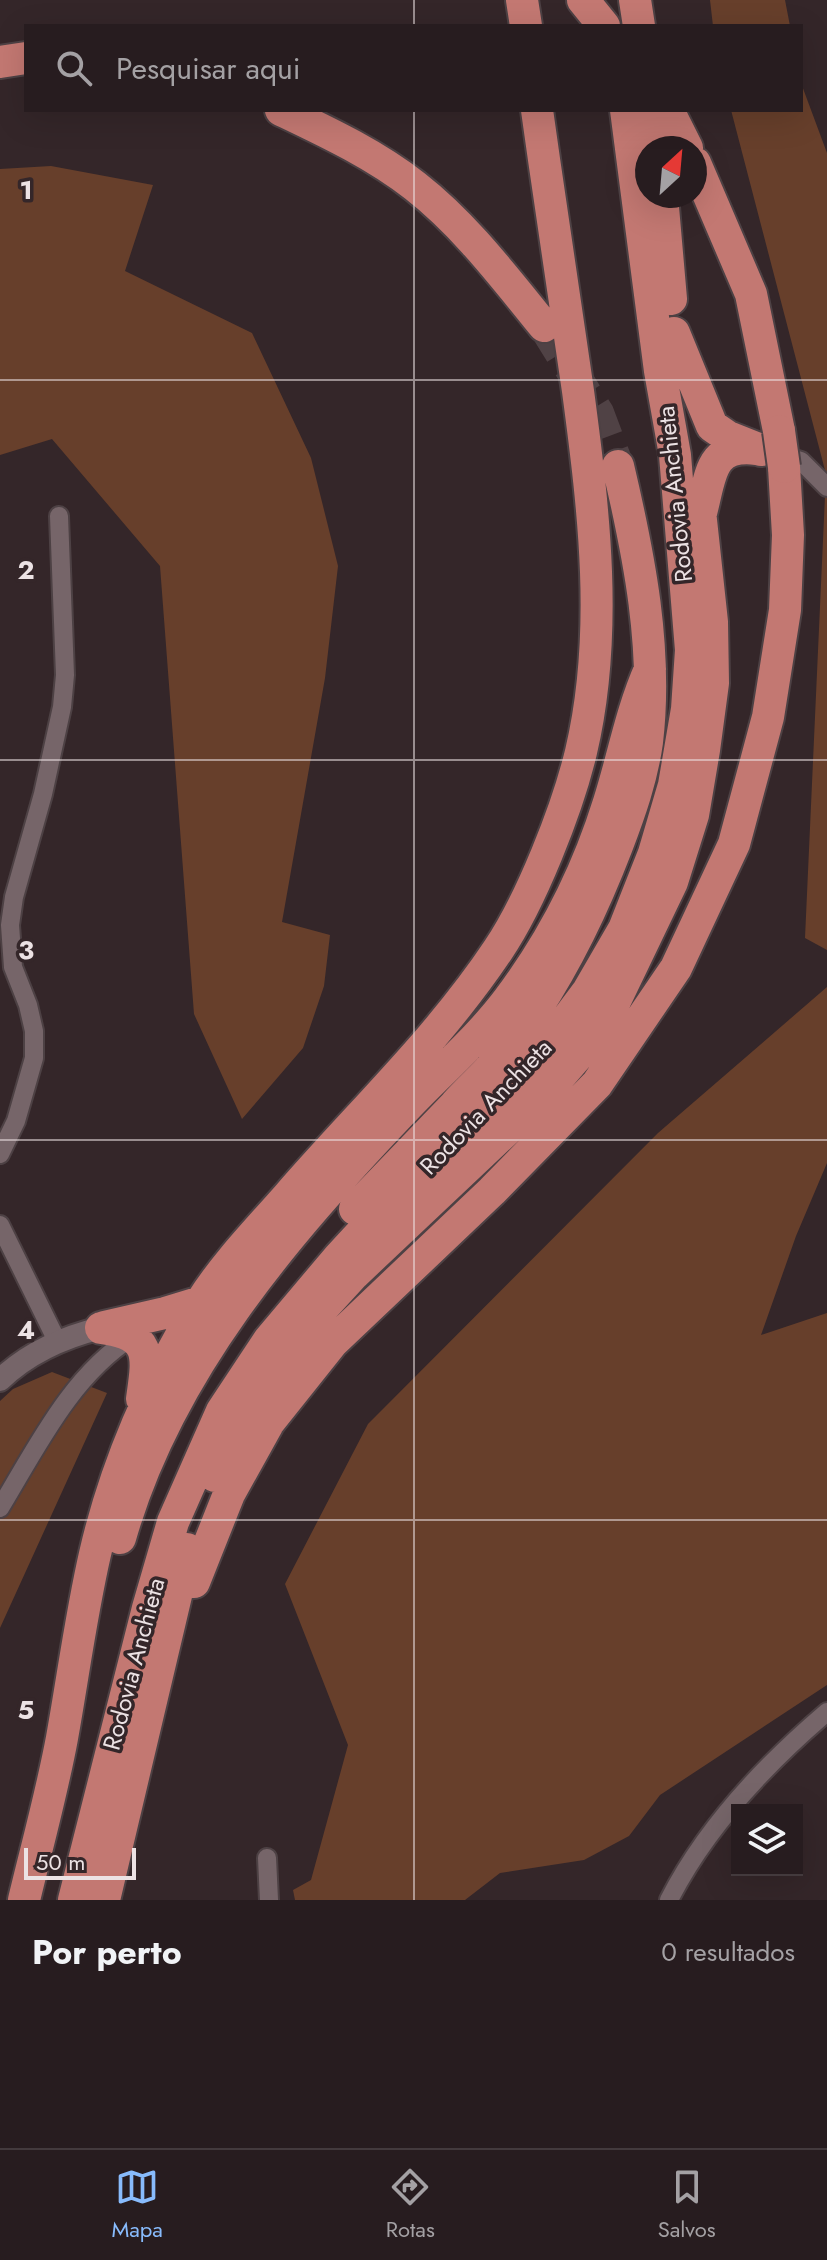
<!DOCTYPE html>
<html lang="pt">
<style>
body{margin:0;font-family:Jost,sans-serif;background:#2f2528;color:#f1f3f6}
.controls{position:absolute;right:24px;bottom:24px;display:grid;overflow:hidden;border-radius:0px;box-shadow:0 8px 32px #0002}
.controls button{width:72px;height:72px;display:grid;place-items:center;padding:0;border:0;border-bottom:2px solid #433a3d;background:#271c1f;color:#f1f3f6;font:40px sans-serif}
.compass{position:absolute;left:635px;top:136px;width:72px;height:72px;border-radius:50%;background:#271c1f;box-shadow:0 8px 32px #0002;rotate:26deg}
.scale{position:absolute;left:24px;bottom:20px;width:112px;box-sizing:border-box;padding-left:8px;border:4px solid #ece2e4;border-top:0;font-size:22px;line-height:28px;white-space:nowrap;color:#ece2e4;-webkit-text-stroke:6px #342629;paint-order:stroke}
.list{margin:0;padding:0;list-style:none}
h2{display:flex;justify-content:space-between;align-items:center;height:104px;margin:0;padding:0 32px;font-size:34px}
h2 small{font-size:26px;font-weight:400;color:#a4a1a4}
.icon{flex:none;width:44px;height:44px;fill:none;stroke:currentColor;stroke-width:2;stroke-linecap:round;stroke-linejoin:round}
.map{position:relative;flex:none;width:827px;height:1900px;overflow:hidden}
.search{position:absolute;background:#271c1f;box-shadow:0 8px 32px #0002;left:24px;right:24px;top:24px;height:88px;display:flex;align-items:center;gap:20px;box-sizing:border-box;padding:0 28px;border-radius:0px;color:#a4a1a4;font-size:30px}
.sheet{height:248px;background:#271c1f}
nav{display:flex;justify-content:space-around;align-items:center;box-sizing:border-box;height:112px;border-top:2px solid #433a3d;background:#271c1f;font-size:22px;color:#a4a1a4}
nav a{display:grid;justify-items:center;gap:4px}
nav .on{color:#88bbfc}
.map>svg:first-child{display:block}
.green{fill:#673f2b}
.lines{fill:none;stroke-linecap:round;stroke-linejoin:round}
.motorway-tunnel{stroke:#504245;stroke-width:32;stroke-dasharray:32 16;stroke-linecap:butt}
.minor-casing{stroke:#4d4144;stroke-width:22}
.tertiary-casing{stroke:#4d4144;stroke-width:26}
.motorway-casing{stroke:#4d4144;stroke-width:36}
.minor{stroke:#766569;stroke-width:18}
.tertiary{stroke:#766569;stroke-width:22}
.motorway{stroke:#c37872;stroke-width:32}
.motorway-bridge-casing{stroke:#4d4144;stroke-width:36;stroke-linecap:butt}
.motorway-bridge{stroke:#c37872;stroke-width:32}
.grid{fill:none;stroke:#ece2e4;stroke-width:2;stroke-opacity:0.55}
.labels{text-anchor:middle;stroke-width:7;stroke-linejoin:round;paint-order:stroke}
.street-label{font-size:24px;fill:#ece2e4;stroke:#342629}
.grid-label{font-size:26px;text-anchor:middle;font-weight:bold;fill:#ece2e4;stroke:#342629;stroke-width:7;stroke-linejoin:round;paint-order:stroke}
</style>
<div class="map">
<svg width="827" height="1900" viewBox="0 0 827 1900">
<rect width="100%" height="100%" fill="#342629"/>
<path class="green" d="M710,0H785L790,26H713Z
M801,83L827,153V950L805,938L826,474L731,110H801Z
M51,166L153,185L125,271L252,333L311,458L338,566L325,678L282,922L330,935L324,986L303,1048L242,1119L194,1014L160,566L52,439L0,455V169Z
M827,987V1163L796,1236L761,1335L827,1313V1685L660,1795L629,1836L584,1860L500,1873L465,1900H295L293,1890L311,1880L348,1745L285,1584L368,1424L658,1133Z
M52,1372L107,1393L0,1628V1401L13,1389Z"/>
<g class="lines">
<path class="motorway-tunnel" d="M544,326L598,413L618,466"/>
<g class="minor-casing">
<path id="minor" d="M775,453L801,461L827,487
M0,1154L16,1121L34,1058V1031L28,1005L13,967L10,925L14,897L43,794L62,707L65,675L59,516
M0,1225L57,1341
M0,1508C37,1447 71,1376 132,1337
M267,1858L269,1900
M669,1900C706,1827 766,1764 827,1712"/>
</g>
<g class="tertiary-casing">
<path id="tertiary" d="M0,1380C28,1353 64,1337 101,1328"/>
</g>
<g class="motorway-casing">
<path id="motorway" d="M522,0L526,26
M583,0L604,26
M635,0L639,26
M0,62L26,58
M281,110C327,132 374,154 415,186C465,225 504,277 544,326
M651,110L657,148
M668,110L687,148
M695,163L751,294L779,431
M662,196L671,299
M674,333L712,426L728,437L761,450
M701,513C711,476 709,443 757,449
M355,1209C388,1175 421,1140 455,1105C471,1087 490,1071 505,1052C554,990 589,919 617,846C630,812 642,778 647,742C658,650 639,555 618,466
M104,1327L165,1313L201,1302
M101,1328C153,1335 148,1356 142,1399
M215,1476L265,1388L320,1311L354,1274L513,1124L560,1076L580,1053L613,1005L672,882L693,815L704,750L713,683L712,622L700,511
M120,1538C167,1372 284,1236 400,1114C435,1076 477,1041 508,1000C553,940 587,873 609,802C623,758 631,712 650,669
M194,1582L229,1494L269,1422L332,1343L492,1191L597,1084L676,968L734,844L768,717L785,610L788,535L784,467
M24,1900C37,1846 52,1792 62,1738C73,1677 81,1615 95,1554C115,1467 153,1378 201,1302C225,1264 258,1230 288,1196C358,1115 438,1040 498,950C531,901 567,810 581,752C609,633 594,511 578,391C565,298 550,204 537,110
M74,1900L148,1608L173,1522L222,1411L269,1340L339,1257L375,1218L496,1103L544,1050L588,991L624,929L654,853L674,785L687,709L691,650L675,455L660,371L626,110
M104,1900L187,1549"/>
</g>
<use href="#minor" class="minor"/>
<use href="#tertiary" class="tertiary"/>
<use href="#motorway" class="motorway"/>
<g class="motorway-bridge-casing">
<path id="motorway-bridge" d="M779,431L784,467"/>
</g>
<use href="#motorway-bridge" class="motorway-bridge"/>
</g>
<path class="grid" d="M414,0V26M414,110V1900M0,380H827M0,760H827M0,1140H827M0,1520H827"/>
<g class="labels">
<g class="street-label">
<text transform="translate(675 494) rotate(-96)" y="8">Rodovia Anchieta</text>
<text transform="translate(486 1107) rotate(-46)" y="8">Rodovia Anchieta</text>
<text transform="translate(134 1664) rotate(-75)" y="8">Rodovia Anchieta</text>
</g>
</g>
<g class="grid-label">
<text x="26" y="199">1</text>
<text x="26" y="579">2</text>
<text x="26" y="959">3</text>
<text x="26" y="1339">4</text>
<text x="26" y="1719">5</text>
</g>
</svg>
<div class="controls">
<button><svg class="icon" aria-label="layers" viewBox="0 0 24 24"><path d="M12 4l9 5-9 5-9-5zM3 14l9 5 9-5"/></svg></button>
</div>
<svg class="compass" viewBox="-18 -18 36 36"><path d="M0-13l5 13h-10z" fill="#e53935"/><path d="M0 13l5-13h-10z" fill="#a4a1a4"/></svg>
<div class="scale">50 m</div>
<div class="search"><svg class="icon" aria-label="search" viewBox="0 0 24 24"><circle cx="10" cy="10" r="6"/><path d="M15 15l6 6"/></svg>Pesquisar aqui</div>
</div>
<section class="sheet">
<h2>Por perto<small>0 resultados</small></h2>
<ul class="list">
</ul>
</section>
<nav>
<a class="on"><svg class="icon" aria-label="map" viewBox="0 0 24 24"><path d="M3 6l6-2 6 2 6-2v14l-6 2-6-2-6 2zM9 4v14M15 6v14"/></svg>Mapa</a>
<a><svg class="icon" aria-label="directions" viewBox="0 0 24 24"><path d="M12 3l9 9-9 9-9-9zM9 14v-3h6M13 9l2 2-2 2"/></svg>Rotas</a>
<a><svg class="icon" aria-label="saved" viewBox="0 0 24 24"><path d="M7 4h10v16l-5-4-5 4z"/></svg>Salvos</a>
</nav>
